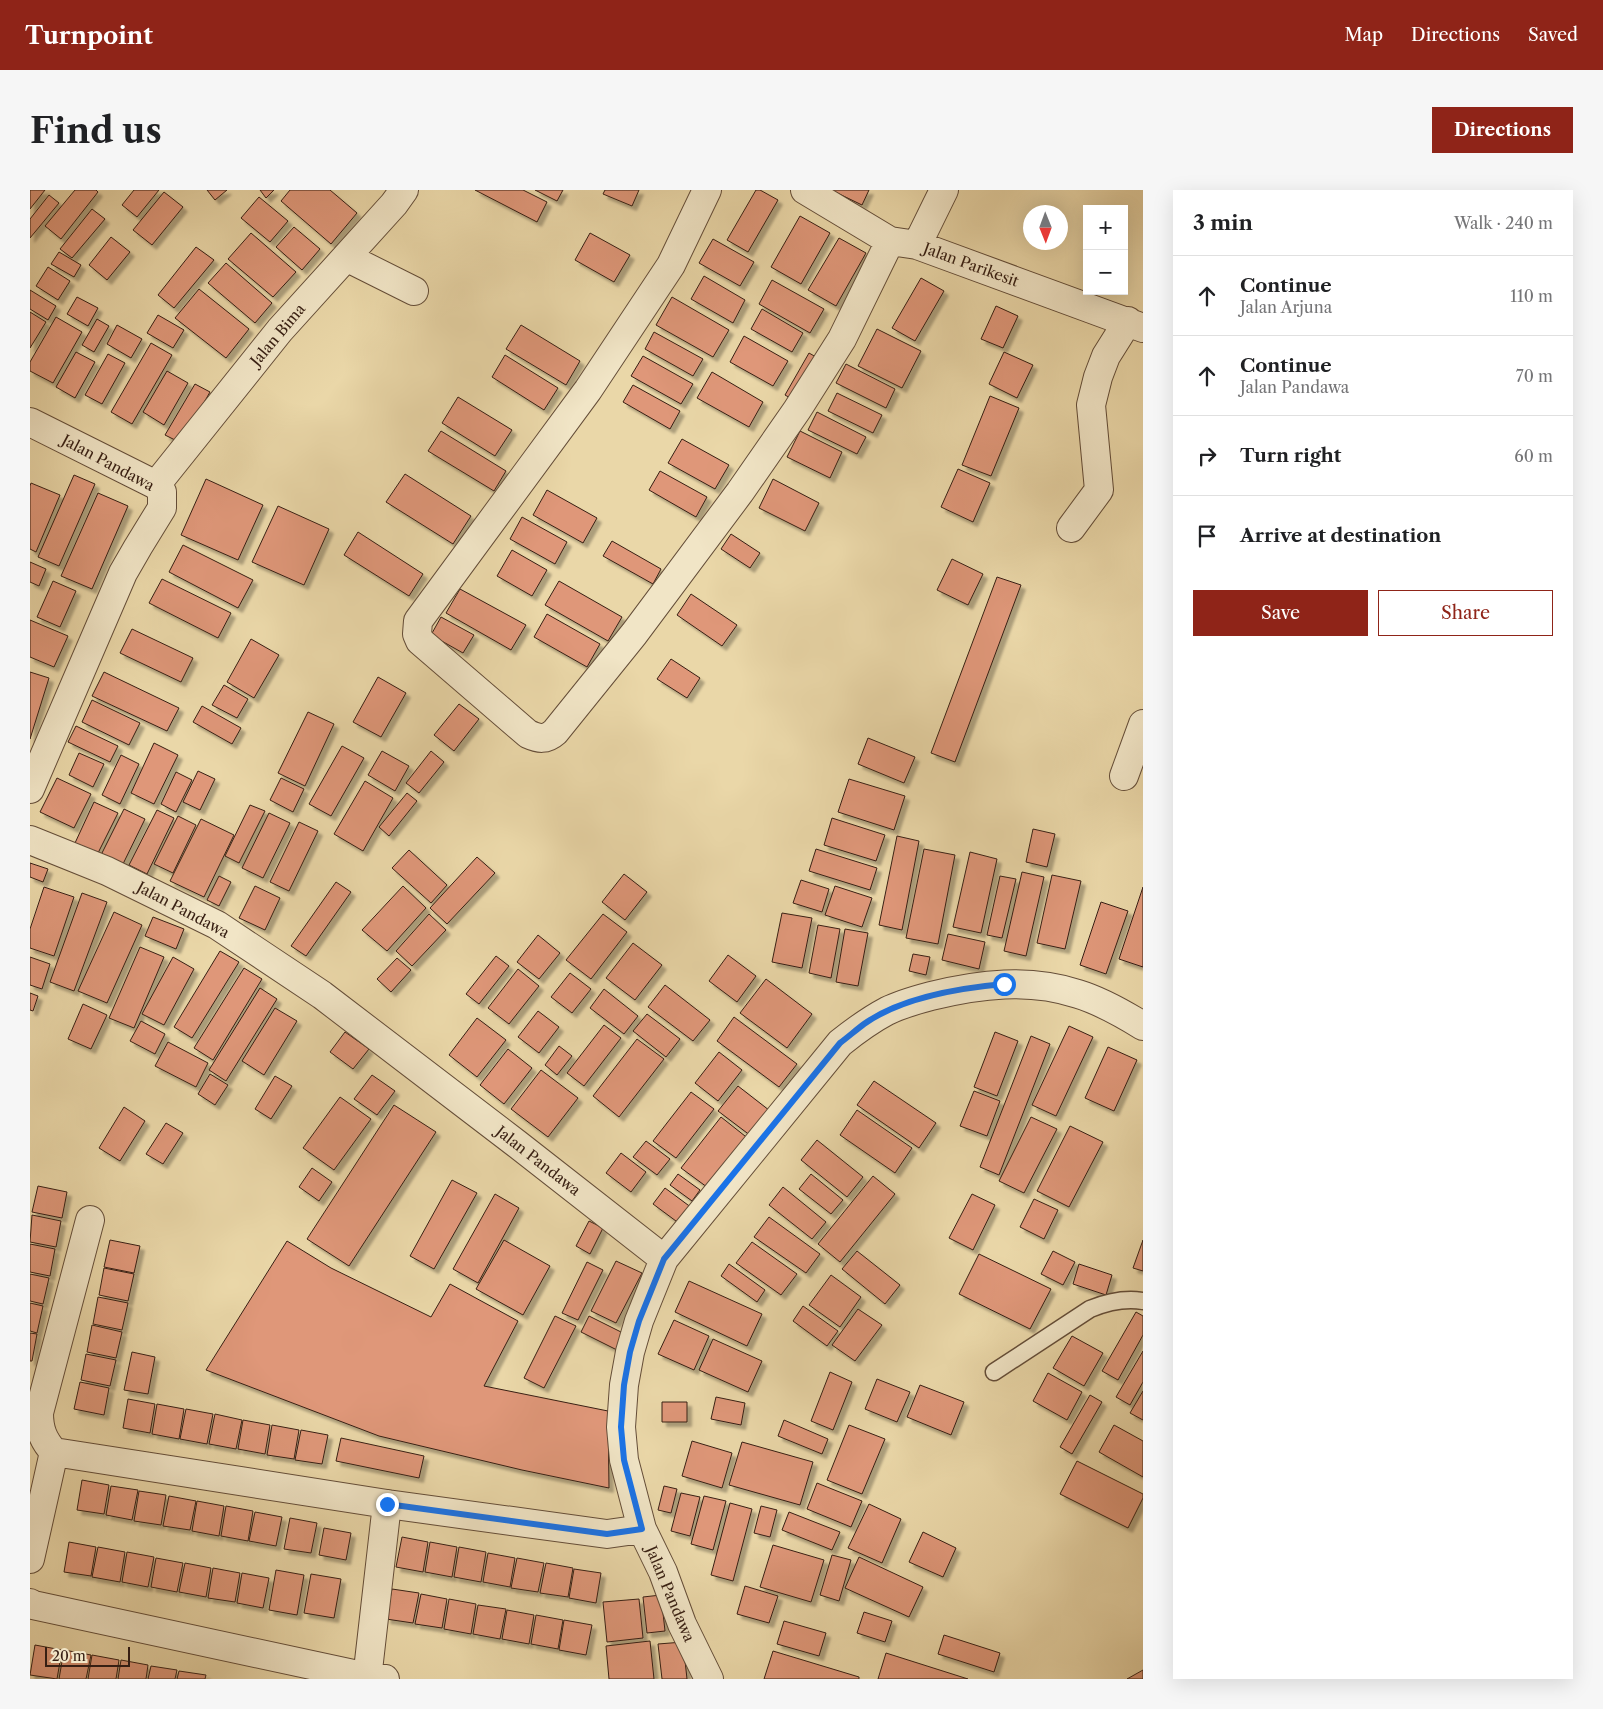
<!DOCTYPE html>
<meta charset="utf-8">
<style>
body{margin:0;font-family:"Libre Caslon Text",serif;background:#f6f6f6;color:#202124}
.controls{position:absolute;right:15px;top:15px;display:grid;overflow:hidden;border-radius:0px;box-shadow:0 5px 20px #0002}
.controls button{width:45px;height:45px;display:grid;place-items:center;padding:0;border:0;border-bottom:1px solid #e0e0e0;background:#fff;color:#202124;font:25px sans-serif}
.compass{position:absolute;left:993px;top:15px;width:45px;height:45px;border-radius:50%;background:#fff;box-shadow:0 5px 20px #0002;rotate:179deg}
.scale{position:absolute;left:15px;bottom:12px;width:85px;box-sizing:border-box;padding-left:5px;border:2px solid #371f13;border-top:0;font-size:14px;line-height:18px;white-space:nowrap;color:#371f13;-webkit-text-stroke:4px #f1e5c6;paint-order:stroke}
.stop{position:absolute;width:15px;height:15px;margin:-11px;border:4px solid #1a73e8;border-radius:50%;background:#fff}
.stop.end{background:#1a73e8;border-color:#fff;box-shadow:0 1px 5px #0008}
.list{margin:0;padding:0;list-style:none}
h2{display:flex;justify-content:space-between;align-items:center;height:65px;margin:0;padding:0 20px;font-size:21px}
h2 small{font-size:16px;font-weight:400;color:#757577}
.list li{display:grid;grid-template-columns:32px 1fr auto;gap:15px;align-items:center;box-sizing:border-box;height:80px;padding:0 20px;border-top:1px solid #e0e0e0}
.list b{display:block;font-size:19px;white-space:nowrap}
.list p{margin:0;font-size:16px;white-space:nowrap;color:#757577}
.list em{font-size:16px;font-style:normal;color:#757577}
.actions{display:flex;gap:10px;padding:15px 20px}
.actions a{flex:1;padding:11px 0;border:1px solid #8f2418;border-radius:0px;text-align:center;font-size:18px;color:#8f2418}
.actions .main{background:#8f2418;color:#fff}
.icon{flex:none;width:28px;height:28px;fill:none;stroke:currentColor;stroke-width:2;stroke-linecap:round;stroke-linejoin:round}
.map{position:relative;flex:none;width:1113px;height:1489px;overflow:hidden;border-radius:0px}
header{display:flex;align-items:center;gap:30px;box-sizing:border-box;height:70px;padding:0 25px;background:#8f2418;color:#fff}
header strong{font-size:24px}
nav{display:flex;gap:28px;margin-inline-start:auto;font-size:18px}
.intro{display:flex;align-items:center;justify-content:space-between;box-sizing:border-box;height:120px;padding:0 30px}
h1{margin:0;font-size:35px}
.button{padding:12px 22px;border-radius:0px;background:#8f2418;color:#fff;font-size:18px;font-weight:700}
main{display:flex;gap:30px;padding:0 30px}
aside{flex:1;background:#fff;border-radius:0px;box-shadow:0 5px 20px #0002}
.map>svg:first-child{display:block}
.building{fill:#df9779;stroke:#371f13;filter:url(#shadow)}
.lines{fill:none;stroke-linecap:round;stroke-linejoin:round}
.service-casing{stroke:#644d38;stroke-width:19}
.minor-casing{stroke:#644d38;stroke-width:30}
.service{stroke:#f1e5c6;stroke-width:16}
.minor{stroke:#f1e5c6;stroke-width:28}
.route{stroke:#1a73e8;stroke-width:6}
.labels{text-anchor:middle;stroke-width:5;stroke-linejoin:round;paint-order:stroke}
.street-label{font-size:15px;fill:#371f13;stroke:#f1e5c6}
</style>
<header>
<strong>Turnpoint</strong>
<nav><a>Map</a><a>Directions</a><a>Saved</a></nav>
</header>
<div class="intro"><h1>Find us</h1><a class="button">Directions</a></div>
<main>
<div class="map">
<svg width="1113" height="1489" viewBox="0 0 1113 1489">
<defs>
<filter id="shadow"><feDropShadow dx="4.5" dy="4.5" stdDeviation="1" flood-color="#0004"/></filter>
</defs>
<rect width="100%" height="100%" fill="#ead7a8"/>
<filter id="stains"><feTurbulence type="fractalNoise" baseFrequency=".004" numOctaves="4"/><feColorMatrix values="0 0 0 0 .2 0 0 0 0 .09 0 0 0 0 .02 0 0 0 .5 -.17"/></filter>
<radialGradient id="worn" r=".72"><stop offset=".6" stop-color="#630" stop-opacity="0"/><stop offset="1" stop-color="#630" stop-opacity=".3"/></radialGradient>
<path class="building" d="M0,0H15L0,19Z
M45,0H66L68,2L31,49L15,36Z
M104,0H129L107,27L92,15Z
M177,0H197L185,10Z
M230,0H244L236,8Z
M260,0H300L327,23L301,54L251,11Z
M445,0H493L517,12L507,32Z
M505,0H533L527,11Z
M575,0H609L602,16L573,4Z
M726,0H730L748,10L718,62L697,50Z
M801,0H839L832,15Z
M134,2L153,17L122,55L103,40Z
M19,5L29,13L0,48V29Z
M229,7L258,31L240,52L211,28Z
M62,19L75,29L42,68L30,59Z
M770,26L800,43L771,94L741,77Z
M264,37L290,59L272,80L246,57Z
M221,43L266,82L243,107L198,69Z
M560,43L600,65L584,92L545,70Z
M81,47L100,62L77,90L59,75Z
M809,48L836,63L806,116L778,100Z
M683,49L724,72L710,96L669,73Z
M166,57L184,70L144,118L128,105Z
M29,62L51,75L44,87L21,74Z
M196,73L242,113L225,133L178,93Z
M18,77L40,91L28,110L6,96Z
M674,86L715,110L703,133L661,109Z
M891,88L914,101L885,151L862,138Z
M742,90L794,119L780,143L729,114Z
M169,99L219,139L196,168L145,128Z
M0,100L26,116L18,130L0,119Z
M47,107L68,118L58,136L37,124Z
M642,107L699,140L683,167L626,135Z
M966,116L988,126L973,158L951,149Z
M732,119L773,143L762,162L721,139Z
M0,122L16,132L0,158Z
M128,125L154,140L143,158L117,143Z
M26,127L52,142L23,193L0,181V172Z
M67,129L79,136L64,162L52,155Z
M87,135L112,149L101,168L77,154Z
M491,135L550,171L536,195L476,159Z
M847,139L891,161L872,198L828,176Z
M624,142L673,169L663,186L615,159Z
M714,146L758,171L743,196L700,172Z
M121,153L142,165L102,234L81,222Z
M46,162L65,172L45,208L26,197Z
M974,162L1003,175L987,208L959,194Z
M779,163L793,171L769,213L755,205Z
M78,164L95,173L72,214L55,205Z
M475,165L528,198L514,220L462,187Z
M613,166L663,194L651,214L601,186Z
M816,174L865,199L856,218L806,193Z
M137,181L158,193L134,235L113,222Z
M682,182L733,212L719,237L667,208Z
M165,194L180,202L151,253L135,245Z
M603,195L650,221L640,239L593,212Z
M807,203L852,225L843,243L798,221Z
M960,206L989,218L961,286L932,275Z
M428,207L482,240L465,266L412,233Z
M787,222L836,247L827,264L778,240Z
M411,241L476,281L464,301L398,261Z
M770,241L812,262L800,288L757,267Z
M652,249L699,275L685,299L638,273Z
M928,279L960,293L943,332L911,317Z
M630,281L677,307L666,327L619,300Z
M375,284L441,326L423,354L356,312Z
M44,285L65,294L29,376L8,367Z
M176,289L233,315L208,370L151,345Z
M743,289L789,313L775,341L729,318Z
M1,293L30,305L6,362L0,359V296Z
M517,300L567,328L553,353L503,325Z
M68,303L98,316L62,399L31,386Z
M248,316L299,339L274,395L222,372Z
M492,327L537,352L525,374L480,349Z
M328,342L393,384L379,406L314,365Z
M701,344L730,363L720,378L691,359Z
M582,351L631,379L623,394L573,366Z
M153,355L223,390L208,418L139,382Z
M482,360L517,380L502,406L467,386Z
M922,369L953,384L938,415L907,400Z
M0,372L16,379L9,396L0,392Z
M967,387L991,395L925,572L901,563Z
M132,389L201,423L188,448L119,413Z
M23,391L46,401L30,437L7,427Z
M529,391L592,427L578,451L515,415Z
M430,399L496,435L481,460L416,423Z
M661,404L707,435L692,456L647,425Z
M517,424L570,454L557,477L504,447Z
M411,427L444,445L433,463L401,445Z
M0,430L38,446L24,477L0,467Z
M102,439L163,468L151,492L90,463Z
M221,449L249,465L224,508L197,492Z
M641,469L670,488L657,508L627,489Z
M0,482L19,488L0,549Z
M74,482L149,518L137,541L62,506Z
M348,487L376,503L351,547L323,532Z
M194,495L218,509L207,528L182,515Z
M62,510L110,533L99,555L52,532Z
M429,514L449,529L424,561L404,545Z
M172,516L211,538L202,554L163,532Z
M278,522L304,534L275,596L248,583Z
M46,536L88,556L80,572L38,552Z
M838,548L885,567L874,593L828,574Z
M124,553L148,565L124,614L101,603Z
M312,556L334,568L301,626L279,614Z
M352,561L379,576L365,601L338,585Z
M401,561L414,572L389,603L376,593Z
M49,563L74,574L63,597L39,585Z
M91,565L109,574L90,614L72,605Z
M168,581L185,589L170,620L153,612Z
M146,582L162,590L146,622L131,614Z
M27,588L61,604L44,638L10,622Z
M251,588L274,599L263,622L240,610Z
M819,589L875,606L864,640L808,622Z
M335,591L363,608L333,661L304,644Z
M377,603L387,611L359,646L349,637Z
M64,612L88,623L68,663L45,653Z
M220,615L235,621L209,673L195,666Z
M94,619L115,629L92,676L71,665Z
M127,620L144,628L117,684L99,675Z
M239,623L260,633L233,688L212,678Z
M148,626L166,635L143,683L124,674Z
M802,628L855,645L846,671L794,655Z
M171,629L204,645L174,707L140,691Z
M269,632L288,641L259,701L240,692Z
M1003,639L1025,644L1017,677L996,672Z
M867,646L889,651L872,740L849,735Z
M786,659L847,678L840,700L779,681Z
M894,659L925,665L908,754L876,748Z
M379,660L417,695L401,713L362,678Z
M940,662L967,669L951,743L923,737Z
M447,667L465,683L417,734L400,718Z
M0,673L18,679L13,692L0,687Z
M992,682L1014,687L996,766L974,761Z
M594,684L617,702L595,730L572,712Z
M1022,685L1051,691L1035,759L1007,753Z
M189,686L201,692L189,716L177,710Z
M970,686L986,689L972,748L957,745Z
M771,690L799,699L792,722L763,713Z
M306,692L321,702L276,766L261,756Z
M225,696L250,708L235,740L209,728Z
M373,696L396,718L357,761L332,740Z
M805,696L842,708L832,737L795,725Z
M14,697L44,707L24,766L0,758V739Z
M1113,697V777L1089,769Z
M52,703L77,712L44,801L20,792Z
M1071,712L1098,721L1076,784L1050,775Z
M84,722L112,735L77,813L48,801Z
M752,723L782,728L772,778L742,772Z
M399,724L416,740L382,776L366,761Z
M573,724L597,742L561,789L536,770Z
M123,727L154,739L146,759L115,746Z
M788,735L810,739L801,788L779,783Z
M815,739L838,743L828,796L806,792Z
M918,744L955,752L949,779L912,770Z
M508,745L530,763L509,789L487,772Z
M603,753L632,775L605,810L576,788Z
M110,757L134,767L104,838L79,828Z
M190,761L209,772L162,848L144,837Z
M883,764L900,767L896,785L879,781Z
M698,765L726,786L707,812L679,791Z
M466,766L479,776L449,814L436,804Z
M0,767L20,774L12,799L0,795Z
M143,767L164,779L134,835L112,824Z
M367,768L381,780L361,802L347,789Z
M214,778L232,789L183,870L164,858Z
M488,779L509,796L479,834L458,818Z
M540,783L561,799L542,823L521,807Z
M736,789L782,824L757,858L710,823Z
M635,795L680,830L663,851L618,817Z
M230,798L247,809L196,891L179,880Z
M574,799L608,826L594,844L560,818Z
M0,803L8,806L3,821L0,820Z
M53,814L77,825L61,859L38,849Z
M245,818L267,831L234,885L212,871Z
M508,821L529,837L509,863L488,847Z
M617,824L650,849L636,867L603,841Z
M704,827L767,874L749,897L687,851Z
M447,828L476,850L447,887L419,865Z
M111,831L135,844L125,864L100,851Z
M574,835L591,848L554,896L537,883Z
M1039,836L1063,847L1026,926L1002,915Z
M315,842L339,859L323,879L300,862Z
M965,842L988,851L967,906L944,897Z
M1001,846L1020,854L969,985L950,977Z
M607,849L634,869L589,927L563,906Z
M138,852L178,873L166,897L125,876Z
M529,856L542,866L527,885L515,875Z
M1078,857L1107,870L1084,921L1055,908Z
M478,859L502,878L474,914L450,895Z
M689,862L712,880L688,911L665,893Z
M511,880L548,908L518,947L481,919Z
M180,884L198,895L185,915L168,904Z
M342,885L365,901L347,925L324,909Z
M245,886L262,896L241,929L225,919Z
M844,891L906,933L889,958L827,915Z
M708,896L744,924L725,949L688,921Z
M944,901L970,911L957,946L930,936Z
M661,902L684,919L646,968L623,951Z
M310,907L341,929L304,980L273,958Z
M364,915L406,942L319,1076L277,1049Z
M94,917L115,931L90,971L69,958Z
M827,920L882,958L865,983L810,945Z
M691,927L720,950L681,1000L651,978Z
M1001,927L1027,939L994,1003L969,991Z
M136,933L153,943L133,974L116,964Z
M1040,936L1073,952L1039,1017L1007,1001Z
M787,950L833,987L817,1007L771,970Z
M616,951L640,969L627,985L603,967Z
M591,963L616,982L601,1002L576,983Z
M282,978L302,992L289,1011L269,997Z
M648,984L670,1000L662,1011L640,995Z
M781,984L813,1010L801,1024L769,999Z
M843,986L865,1004L810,1072L788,1054Z
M422,990L447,1003L404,1079L380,1066Z
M8,996L37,1002L32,1028L2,1022Z
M753,997L796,1032L782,1049L739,1015Z
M635,998L662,1018L650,1034L623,1014Z
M465,1004L489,1018L448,1093L423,1079Z
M942,1004L965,1015L943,1060L919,1048Z
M1004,1009L1028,1020L1014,1049L990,1037Z
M2,1025L31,1031L26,1057L0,1052Z
M739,1027L790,1064L776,1083L724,1047Z
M559,1031L573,1038L560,1064L546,1056Z
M80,1050L110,1056L104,1083L74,1077Z
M474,1050L520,1076L493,1125L446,1099Z
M1113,1050V1081L1103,1078Z
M257,1051L301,1078L401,1127L420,1094L488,1131L454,1196L578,1221L579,1298L492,1280L349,1246L176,1180Z
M722,1052L767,1084L751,1105L706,1073Z
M0,1054L25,1059L20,1086L0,1082Z
M827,1061L870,1095L855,1114L812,1079Z
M1023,1061L1045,1072L1033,1095L1011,1084Z
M949,1064L1021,1099L1000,1139L929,1104Z
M586,1071L612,1083L586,1133L561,1121Z
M557,1072L573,1080L548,1130L532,1123Z
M699,1074L735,1100L727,1112L691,1086Z
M1049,1074L1082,1085L1076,1105L1043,1094Z
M74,1078L104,1084L98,1111L69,1105Z
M0,1084L19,1088L13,1114L0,1111Z
M801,1085L831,1107L810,1137L779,1115Z
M659,1091L732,1124L717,1156L645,1122Z
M68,1107L98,1113L92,1140L63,1134Z
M0,1113L13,1116L7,1143L0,1141Z
M773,1116L808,1141L797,1156L763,1131Z
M828,1119L852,1135L825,1171L802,1155Z
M1106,1122L1113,1126V1145L1088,1190L1072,1181Z
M525,1126L546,1136L514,1198L494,1188Z
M559,1126L597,1145L589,1161L551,1142Z
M644,1130L679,1146L664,1180L628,1164Z
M62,1135L92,1142L86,1168L57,1162Z
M0,1143L7,1144L2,1171H0Z
M1042,1146L1073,1163L1054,1196L1023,1178Z
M683,1149L732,1171L718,1202L669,1180Z
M1113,1161V1192L1100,1215L1086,1207Z
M102,1162L125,1167L118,1204L94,1200Z
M56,1164L86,1170L80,1196L51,1190Z
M800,1182L822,1192L803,1240L781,1231Z
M1018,1183L1052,1202L1037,1230L1003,1211Z
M847,1189L880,1202L867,1232L835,1219Z
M50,1192L79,1198L74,1225L44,1219Z
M890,1195L934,1212L921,1245L877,1227Z
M1113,1201V1230L1100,1223Z
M1060,1205L1072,1212L1042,1264L1030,1257Z
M686,1207L715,1213L711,1235L681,1229Z
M98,1209L125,1214L120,1243L93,1238Z
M632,1212H657V1232H632Z
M127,1214L154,1219L149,1249L122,1244Z
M156,1219L183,1224L177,1254L150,1249Z
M185,1224L212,1230L206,1259L179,1254Z
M213,1230L240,1235L235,1264L208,1259Z
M754,1230L798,1249L792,1264L748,1246Z
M242,1235L269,1240L264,1269L237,1265Z
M819,1235L855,1249L832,1304L797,1290Z
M1084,1235L1113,1251V1287L1069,1262Z
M271,1240L298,1245L292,1274L265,1270Z
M311,1248L394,1266L389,1288L306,1271Z
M662,1251L702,1263L692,1298L652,1286Z
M712,1252L783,1272L770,1315L699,1295Z
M1047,1271L1113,1304V1308L1098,1338L1030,1304Z
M52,1290L79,1295L74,1324L47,1320Z
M787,1293L832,1311L821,1337L777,1319Z
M81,1296L108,1300L102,1330L76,1325Z
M634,1296L647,1299L641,1323L628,1320Z
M109,1301L136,1305L131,1335L104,1331Z
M651,1303L670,1307L660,1346L641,1341Z
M139,1306L166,1311L160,1340L133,1336Z
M674,1306L696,1311L683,1360L661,1354Z
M167,1311L194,1316L189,1346L162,1341Z
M700,1313L722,1319L703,1391L681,1385Z
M839,1314L871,1329L852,1373L818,1358Z
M196,1316L223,1321L218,1351L191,1346Z
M731,1316L747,1320L740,1347L724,1343Z
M225,1322L252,1327L246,1356L219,1351Z
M759,1322L810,1342L802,1360L752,1340Z
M260,1328L287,1333L281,1363L254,1359Z
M294,1338L321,1343L316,1370L289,1365Z
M893,1342L926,1358L913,1387L879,1372Z
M372,1347L398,1352L393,1382L366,1377Z
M39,1352L66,1357L61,1386L34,1382Z
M400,1352L427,1357L422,1387L395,1382Z
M743,1355L794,1370L781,1412L730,1397Z
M68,1357L95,1362L90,1392L62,1387Z
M429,1357L456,1362L451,1392L424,1387Z
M97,1362L124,1367L118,1397L92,1392Z
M458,1363L485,1368L480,1397L453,1392Z
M802,1365L821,1370L809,1411L790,1405Z
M829,1367L893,1397L879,1427L815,1398Z
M126,1368L153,1373L147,1402L121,1397Z
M487,1368L514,1373L508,1402L481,1398Z
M155,1373L181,1378L176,1407L149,1402Z
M516,1373L543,1378L538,1407L510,1403Z
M183,1378L210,1383L205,1412L178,1408Z
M544,1379L571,1383L566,1413L539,1408Z
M246,1380L274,1385L267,1425L239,1420Z
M212,1383L239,1388L233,1418L207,1413Z
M281,1384L311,1389L304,1428L274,1423Z
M715,1396L748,1406L739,1433L707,1424Z
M362,1399L389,1403L383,1433L356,1429Z
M391,1404L417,1409L412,1438L385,1434Z
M631,1405L635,1441L617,1443L613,1407Z
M419,1409L446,1414L441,1444L414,1439Z
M609,1409L613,1448L577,1452L573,1412Z
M448,1415L476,1419L470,1449L443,1444Z
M477,1420L504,1425L499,1454L472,1449Z
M834,1422L862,1431L855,1452L827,1443Z
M506,1425L533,1430L528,1459L501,1454Z
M534,1430L562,1435L556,1465L529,1460Z
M754,1431L796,1443L789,1466L747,1454Z
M914,1445L970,1463L964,1482L908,1464Z
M620,1451L624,1489H579L576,1456Z
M653,1452L657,1489H632L628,1454Z
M5,1455L32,1460L27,1489L0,1485Z
M34,1460L61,1465L56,1489H29Z
M743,1461L829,1487V1489H734Z
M856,1463L938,1489H848Z
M62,1465L89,1470L86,1489H58Z
M91,1470L118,1475L116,1489H88Z
M121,1476L147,1480L145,1489H118Z
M1113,1480V1489H1097Z
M149,1481L176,1485L175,1489H147Z"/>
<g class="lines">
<g class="service-casing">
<path id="service" d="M964,1182L1060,1119C1077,1112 1095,1108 1113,1111"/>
</g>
<g class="minor-casing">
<path id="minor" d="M677,0L641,75L558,200L388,431L387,444L390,451L498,544C509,549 516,550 525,542L604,444L710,302L767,220L812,149L860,51
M775,0L860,51L887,55L1113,138
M887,55L914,0
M316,67L384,101
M0,232L126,295L132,302V318L108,357L93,383L0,599
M126,295L250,140L364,14L374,0
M1041,338L1069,300L1061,215L1068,187L1076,166L1098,131
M1094,586L1113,534
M0,650L77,681L187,735L292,805L487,954L634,1069
M60,1030L9,1223C9,1239 13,1250 24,1262L357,1314L577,1344L612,1339
M0,1369L24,1262
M0,1413L3,1415L337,1487L355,1489
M337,1489L357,1314
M679,1489L652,1434L633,1382L612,1339L594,1270L591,1237L594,1195L600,1162L609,1131L634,1069L810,853C825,841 840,830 857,821C871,814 886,810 901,806C950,794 999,788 1048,804C1071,811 1092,823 1113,836"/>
</g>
<use href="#service" class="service"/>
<use href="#minor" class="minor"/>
</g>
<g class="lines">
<path class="route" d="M357,1314L577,1344L612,1339L594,1270L591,1237L594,1195L600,1162L609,1131L634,1069L810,853C818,847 826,840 834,834C872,807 929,798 974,794"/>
</g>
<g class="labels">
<g class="street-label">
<text transform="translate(941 75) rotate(20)" y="5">Jalan Parikesit</text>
<text transform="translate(248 145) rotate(-50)" y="5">Jalan Bima</text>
<text transform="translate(78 273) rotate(28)" y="5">Jalan Pandawa</text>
<text transform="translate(153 720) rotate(28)" y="5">Jalan Pandawa</text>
<text transform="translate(508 971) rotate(38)" y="5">Jalan Pandawa</text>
<text transform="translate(640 1404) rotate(67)" y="5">Jalan Pandawa</text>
</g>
</g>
<rect width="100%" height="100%" filter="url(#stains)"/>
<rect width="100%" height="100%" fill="url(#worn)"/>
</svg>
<div class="controls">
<button>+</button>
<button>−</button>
</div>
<svg class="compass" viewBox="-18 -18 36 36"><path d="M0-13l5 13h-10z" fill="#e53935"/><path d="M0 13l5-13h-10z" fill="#757577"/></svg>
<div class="scale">20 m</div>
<div class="stop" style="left:974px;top:794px"></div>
<div class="stop end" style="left:357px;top:1314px"></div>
</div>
<aside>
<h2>3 min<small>Walk · 240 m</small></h2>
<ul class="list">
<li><svg class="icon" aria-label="ahead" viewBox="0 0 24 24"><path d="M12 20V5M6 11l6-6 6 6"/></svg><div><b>Continue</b><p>Jalan Arjuna</p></div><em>110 m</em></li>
<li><svg class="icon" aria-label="ahead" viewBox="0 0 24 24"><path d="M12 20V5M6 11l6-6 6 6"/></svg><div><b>Continue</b><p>Jalan Pandawa</p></div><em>70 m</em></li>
<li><svg class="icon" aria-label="right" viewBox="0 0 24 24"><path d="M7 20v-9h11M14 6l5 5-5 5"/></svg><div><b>Turn right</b></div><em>60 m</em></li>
<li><svg class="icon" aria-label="arrive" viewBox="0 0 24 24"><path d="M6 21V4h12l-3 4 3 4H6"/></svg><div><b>Arrive at destination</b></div></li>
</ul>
<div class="actions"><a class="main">Save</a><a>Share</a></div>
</aside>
</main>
